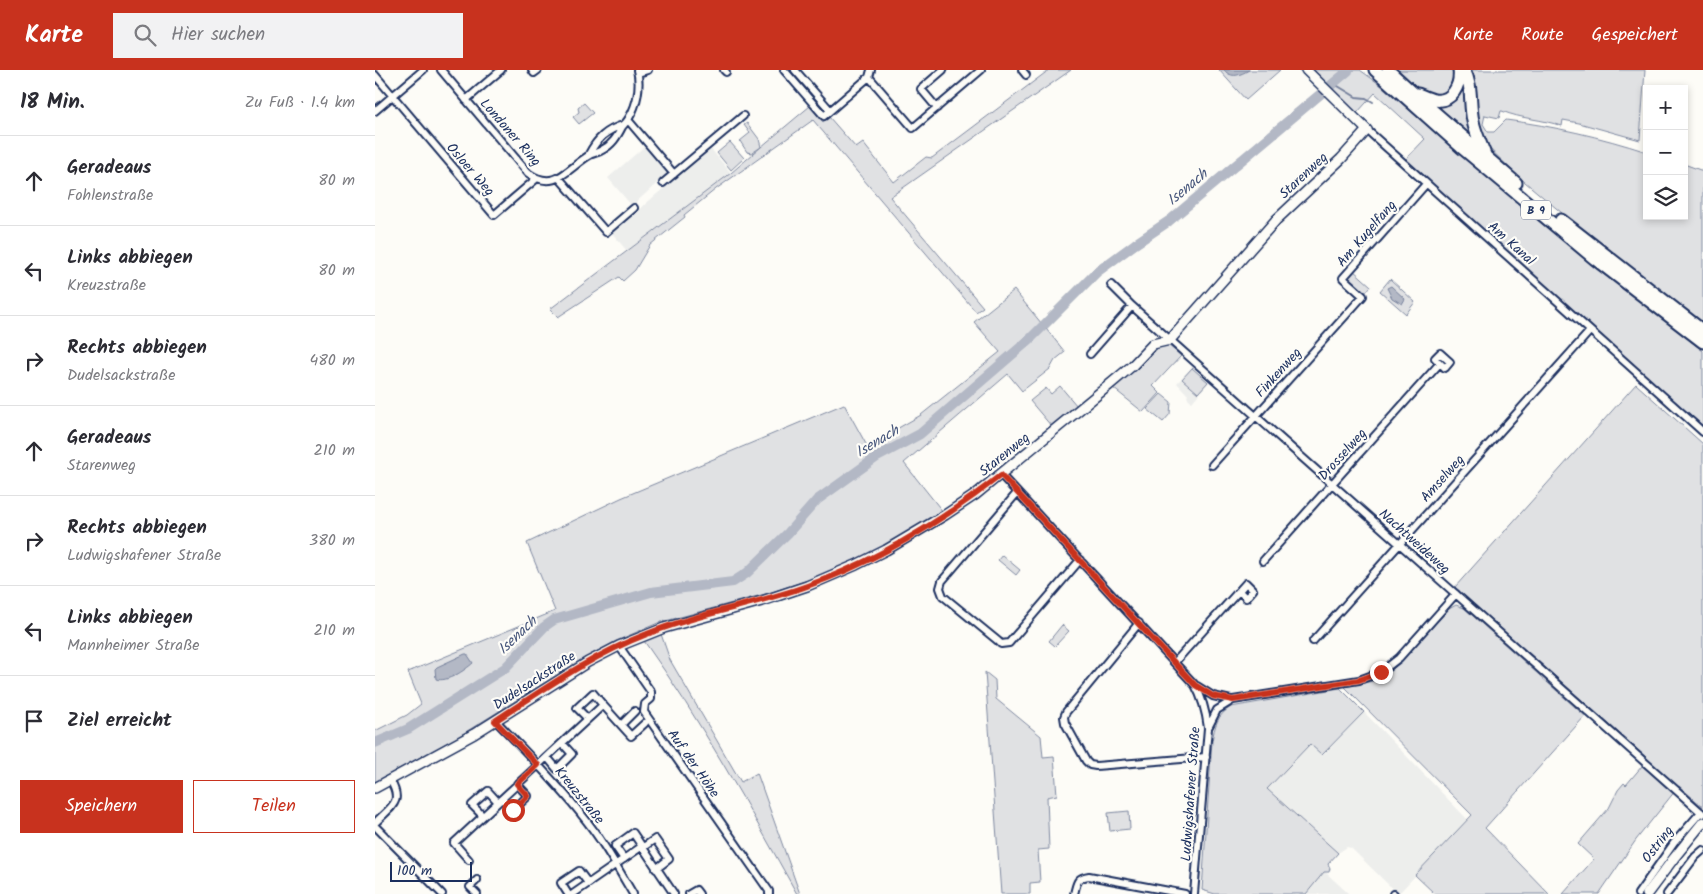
<!DOCTYPE html>
<html lang="de">
<meta charset="utf-8">
<style>
body{margin:0;font-family:Kalam,sans-serif;background:#f2f2f3;color:#2b2b33}
.controls{position:absolute;right:15px;top:15px;display:grid;overflow:hidden;border-radius:0px;box-shadow:0 2px 8px #0003}
.controls button{width:45px;height:45px;display:grid;place-items:center;padding:0;border:0;border-bottom:1px solid #e1e1e2;background:#fff;color:#2b2b33;font:25px sans-serif}
.scale{position:absolute;left:15px;bottom:12px;width:82px;box-sizing:border-box;padding-left:5px;border:2px solid #1b2f5e;border-top:0;font-size:14px;line-height:18px;white-space:nowrap;color:#1b2f5e;-webkit-text-stroke:4px #fdfcf7;paint-order:stroke}
.stop{position:absolute;width:15px;height:15px;margin:-11px;border:4px solid #c8321e;border-radius:50%;background:#fff}
.stop.end{background:#c8321e;border-color:#fff;box-shadow:0 1px 5px #0008}
.list{margin:0;padding:0;list-style:none}
h2{display:flex;justify-content:space-between;align-items:center;height:65px;margin:0;padding:0 20px;font-size:21px}
h2 small{font-size:16px;font-weight:400;color:#7c7c81}
.list li{display:grid;grid-template-columns:32px 1fr auto;gap:15px;align-items:center;box-sizing:border-box;height:90px;padding:0 20px;border-top:1px solid #e1e1e2}
.list b{display:block;font-size:19px;white-space:nowrap}
.list p{margin:0;font-size:16px;white-space:nowrap;color:#7c7c81}
.list em{font-size:16px;font-style:normal;color:#7c7c81}
.actions{display:flex;gap:10px;padding:15px 20px}
.actions a{flex:1;padding:11px 0;border:1px solid #c8321e;border-radius:0px;text-align:center;font-size:18px;color:#c8321e}
.actions .main{background:#c8321e;color:#fff}
.icon{flex:none;width:28px;height:28px;fill:none;stroke:currentColor;stroke-width:2;stroke-linecap:round;stroke-linejoin:round}
.map{position:relative;flex:none;width:1328px;height:824px;overflow:hidden}
header{display:flex;align-items:center;gap:30px;box-sizing:border-box;height:70px;padding:0 25px;background:#c8321e;color:#fff}
header strong{font-size:24px}
nav{display:flex;gap:28px;margin-inline-start:auto;font-size:18px}
.search{width:350px;height:45px;background:#f2f2f3;display:flex;align-items:center;gap:12px;box-sizing:border-box;padding:0 18px;border-radius:0px;color:#7c7c81;font-size:19px}
main{display:flex}
aside{flex:1;background:#fff}
.map>svg:first-child{display:block}
.built{fill:#edeeec}
.green{fill:#e0e1e3;stroke:#7e88a0}
.water{fill:#b3b8c5;stroke:#76819c}
.lines{fill:none;stroke-linecap:round;stroke-linejoin:round}
.stream{stroke:#76819c;stroke-width:2}
.river{stroke:#b3b8c5;stroke-width:10}
.street-casing{stroke:#1b2f5e;stroke-width:10}
.secondary-casing{stroke:#1b2f5e;stroke-width:12}
.highway-casing{stroke:#1b2f5e;stroke-width:15}
.street{stroke:#fdfcf7;stroke-width:6}
.secondary{stroke:#fdfcf7;stroke-width:9}
.highway{stroke:#fdfcf7;stroke-width:11}
.route{stroke:#c8321e;stroke-width:6}
.labels{text-anchor:middle;stroke-width:4.5;stroke-linejoin:round;paint-order:stroke}
.shield{fill:#fdfcf7;stroke:#5f6c8c;stroke-width:1}
.shield-label{font-size:12px;font-weight:bold;fill:#1b2f5e}
.street-label{font-size:14px;fill:#1b2f5e;stroke:#fdfcf7}
.water-label{font-size:15px;font-style:italic;fill:#49587d;stroke:#fdfcf7}
</style>
<header>
<strong>Karte</strong>
<div class="search"><svg class="icon" aria-label="search" viewBox="0 0 24 24"><circle cx="10" cy="10" r="6"/><path d="M15 15l6 6"/></svg>Hier suchen</div>
<nav><a>Karte</a><a>Route</a><a>Gespeichert</a></nav>
</header>
<main>
<aside>
<h2>18 Min.<small>Zu Fuß · 1.4 km</small></h2>
<ul class="list">
<li><svg class="icon" aria-label="ahead" viewBox="0 0 24 24"><path d="M12 20V5M6 11l6-6 6 6"/></svg><div><b>Geradeaus</b><p>Fohlenstraße</p></div><em>80 m</em></li>
<li><svg class="icon" aria-label="left" viewBox="0 0 24 24"><path d="M17 20v-9H6M10 6l-5 5 5 5"/></svg><div><b>Links abbiegen</b><p>Kreuzstraße</p></div><em>80 m</em></li>
<li><svg class="icon" aria-label="right" viewBox="0 0 24 24"><path d="M7 20v-9h11M14 6l5 5-5 5"/></svg><div><b>Rechts abbiegen</b><p>Dudelsackstraße</p></div><em>480 m</em></li>
<li><svg class="icon" aria-label="ahead" viewBox="0 0 24 24"><path d="M12 20V5M6 11l6-6 6 6"/></svg><div><b>Geradeaus</b><p>Starenweg</p></div><em>210 m</em></li>
<li><svg class="icon" aria-label="right" viewBox="0 0 24 24"><path d="M7 20v-9h11M14 6l5 5-5 5"/></svg><div><b>Rechts abbiegen</b><p>Ludwigshafener Straße</p></div><em>380 m</em></li>
<li><svg class="icon" aria-label="left" viewBox="0 0 24 24"><path d="M17 20v-9H6M10 6l-5 5 5 5"/></svg><div><b>Links abbiegen</b><p>Mannheimer Straße</p></div><em>210 m</em></li>
<li><svg class="icon" aria-label="arrive" viewBox="0 0 24 24"><path d="M6 21V4h12l-3 4 3 4H6"/></svg><div><b>Ziel erreicht</b></div></li>
</ul>
<div class="actions"><a class="main">Speichern</a><a>Teilen</a></div>
</aside>
<div class="map">
<svg width="1328" height="824" viewBox="0 0 1328 824">
<rect width="100%" height="100%" fill="#fdfcf7"/>
<filter id="ink" filterUnits="userSpaceOnUse"><feTurbulence type="fractalNoise" baseFrequency=".02" numOctaves="2"/><feDisplacementMap in="SourceGraphic" scale="10" xChannelSelector="R" yChannelSelector="G"/><feConvolveMatrix kernelMatrix="1 2 1 2 8 2 1 2 1" color-interpolation-filters="sRGB"/></filter>
<g filter="url(#ink)">
<path class="built" d="M270,76L292,104L257,136L233,108Z
M335,78L356,103L252,181L237,163Z
M817,297L834,312L817,332L812,327L813,325L802,313Z
M989,642L1093,750L1023,824L976,778L972,777L963,783L892,719L935,674L948,685Z
M949,801L974,824H931Z"/>
<path class="green" d="M674,0H696L515,127L608,237L601,242L438,50L341,119L309,145L310,147L275,175L260,200L248,211L244,207L183,247L175,239L356,103L386,77L377,83L372,82L365,71L375,63L369,55L372,53L384,69L386,77L435,36L448,52L454,47L481,78L488,73L519,112L551,87L557,88Z
M844,0H905L871,30Z
M939,0H985L1003,13L1114,109L1328,281V356L1030,90L1050,69L1000,23L982,43Z
M1024,0H1081L1083,10L1067,27L1044,19Z
M1091,0H1270L1265,70L1204,53L1188,50L1187,56C1167,49 1146,49 1127,41H1126L1124,48L1110,45L1108,54L1113,62H1119L1131,50C1178,56 1226,67 1272,82V146H1309V94L1328,101V256L1230,179L1144,107L1112,76L1105,63Z
M1087,4L1103,72L1058,33L1070,32Z
M209,33L218,43L204,54L198,47L204,42L203,38Z
M355,72L369,88L356,100L342,83Z
M978,200L996,216L989,224L971,208Z
M1015,209L1040,232L1031,244L1005,221Z
M639,220L690,282L680,290L675,299L647,321L633,304L529,393L568,442L523,469L489,486L448,505L394,523L283,553L241,571L206,590L81,668L0,712V661L32,645L46,634L33,602L180,541L152,473L246,428L469,334L492,376L546,345L625,282L599,252Z
M793,275L806,286L778,316L785,323L768,342L738,318L764,297L785,276Z
M817,298L833,312L823,323L807,309Z
M1261,314L1328,374V737L1304,716L1261,770L1224,824H1188L1219,789L1203,774L1234,738L1243,720L1249,713L1251,715L1273,689L1080,517Z
M685,316L702,336L677,357L655,331L671,318L676,324Z
M786,324L796,332L795,344L788,352L772,339Z
M627,485L645,500L641,505L623,490Z
M1081,535L1089,538L1210,646L1110,758L1174,824H1060L1040,805L1097,745L970,617L998,611L1017,600L1074,539Z
M687,555L694,561L680,576L674,571Z
M286,564L295,590L366,712L382,703L425,824H422C374,738 326,651 269,571Z
M610,602L620,610L621,629L666,666L668,687L679,686L682,725L672,727L674,779L663,780L665,812L655,813V824H626Z
M965,618L989,642L947,685L935,674L892,719L963,783L953,794L955,798L954,802H949L931,824H840L827,820L837,671C840,656 842,645 856,637Z
M754,741L755,759L735,761L733,743Z"/>
<path class="water" d="M849,0H874C865,5 857,9 849,0Z
M1016,216L1030,229L1027,234L1017,228L1012,218Z
M90,584H92L98,593C90,600 72,613 61,609L60,599L62,597Z"/>
<g class="lines">
<path class="stream" d="M958,13L981,27L991,28L998,32"/>
<path class="river" d="M0,673L33,659L130,598L169,557L179,550L276,522L358,512L372,503L413,463L442,430L502,387L545,364L654,270L722,202L760,174L794,151L973,1"/>
<g class="street-casing">
<path id="street" d="M66,0L153,103C180,122 192,99 213,86C217,83 223,83 227,80C237,75 242,67 247,57C249,54 252,52 254,48C262,35 266,16 262,0
M157,0L159,3L163,0
M349,0L351,2
M409,0L449,46L494,7
M420,0L455,40
M496,0L494,7L538,58L606,0
M647,0L651,5
M263,3L273,0
M0,5L119,145L161,109
M91,30L126,0
M562,38L546,19L568,0
M0,41L48,0
M253,50L299,104
M992,60L1328,362
M214,84C222,69 231,60 248,55
M184,108L231,162L259,138
M288,113L368,46
M736,215L757,236L1328,744
M715,284L757,236
M837,395L988,226L968,208L1051,114
M626,405L820,615C828,629 831,642 833,658L819,824
M642,423L567,511L565,518L568,526L623,571L626,574L634,573L705,490
M888,491L1065,293L1070,298L1075,292L1065,283L1060,288L1065,293
M764,553L691,642L689,647L690,653L711,691L715,695L721,696L831,687
M938,571L1215,261
M244,576L276,622V629L270,634L269,642L394,821V824
M800,592L871,513L878,520L871,528L864,521
M822,616L838,626L856,630
M213,649L202,638L218,623L228,635
M121,651C150,681 180,711 206,744C226,768 242,797 258,824
M246,655L260,641
M834,656L842,640L858,630L984,610L1006,602L1024,588L1081,524
M172,687L182,699L197,684L187,673
M127,729L138,740L153,726L142,714
M108,746L97,735L113,721L123,732
M0,753C16,736 29,733 15,710
M0,756L67,824
M267,778L280,769L294,789L281,799
M249,789L240,776L258,763L299,824
M94,790L79,773L228,635L256,666L270,653
M102,824L95,817L102,810
M193,824L186,813L204,801L213,813
M198,824L266,777
M314,824L321,820L324,824
M699,824C702,813 701,808 714,806L810,824
M1018,824H1019
M1263,824L1299,773L1326,742
M1292,824L1320,787L1328,780"/>
</g>
<g class="secondary-casing">
<path id="secondary" d="M0,718L99,664L213,592L244,576L289,558L387,531L432,516L481,495L511,480L570,445L600,425L733,316L758,295L778,274L795,270L901,150L966,89L992,60L931,0
M1272,824L1299,788L1328,752"/>
</g>
<g class="highway-casing">
<path id="highway" d="M1000,0L1086,77L1220,189L1328,272
M1013,0L1057,40L1141,113
M1089,0C1098,16 1094,33 1098,51C1100,62 1106,74 1110,85
M1043,24C1048,26 1054,29 1059,30C1077,33 1086,15 1084,0
M1186,150L1328,261"/>
</g>
<use href="#street" class="street"/>
<use href="#secondary" class="secondary"/>
<use href="#highway" class="highway"/>
</g>
</g>
<g class="lines" filter="url(#ink)">
<path class="route" d="M138,740L153,726L142,714L163,695L120,651C169,619 217,585 272,564C323,543 380,535 432,516C502,491 567,451 626,405L820,615L838,626L858,630L984,610L1006,602"/>
</g>
<g class="labels">
<rect class="shield" x="1146" y="130.5" width="30" height="19" rx="4"/>
<g class="shield-label">
<text x="1161" y="144">B 9</text>
</g>
<g class="street-label">
<text transform="translate(136 62) rotate(49)" y="5">Londoner Ring</text>
<text transform="translate(96 99) rotate(49)" y="5">Osloer Weg</text>
<text transform="translate(928 105) rotate(-43)" y="5">Starenweg</text>
<text transform="translate(991 163) rotate(-49)" y="5">Am Kugelfang</text>
<text transform="translate(1137 173) rotate(42)" y="5">Am Kanal</text>
<text transform="translate(903 302) rotate(-48)" y="5">Finkenweg</text>
<text transform="translate(629 384) rotate(-39)" y="5">Starenweg</text>
<text transform="translate(967 384) rotate(-48)" y="5">Drosselweg</text>
<text transform="translate(1067 408) rotate(-48)" y="5">Amselweg</text>
<text transform="translate(1040 471) rotate(42)" y="5">Nachtweideweg</text>
<text transform="translate(159 610) rotate(-33)" y="5">Dudelsackstraße</text>
<text transform="translate(319 693) rotate(55)" y="5">Auf der Höhe</text>
<text transform="translate(815 724) rotate(-86)" y="5">Ludwigshafener Straße</text>
<text transform="translate(205 725) rotate(51)" y="5">Kreuzstraße</text>
<text transform="translate(1282 774) rotate(-53)" y="5">Ostring</text>
</g>
<g class="water-label">
<text transform="translate(812 117) rotate(-40)" y="5">Isenach</text>
<text transform="translate(502 371) rotate(-31)" y="5">Isenach</text>
<text transform="translate(142 565) rotate(-44)" y="5">Isenach</text>
</g>
</g>
</svg>
<div class="controls">
<button>+</button>
<button>−</button>
<button><svg class="icon" aria-label="layers" viewBox="0 0 24 24"><path d="M12 4l9 5-9 5-9-5zM3 14l9 5 9-5"/></svg></button>
</div>
<div class="scale">100 m</div>
<div class="stop" style="left:138px;top:740px"></div>
<div class="stop end" style="left:1006px;top:602px"></div>
</div>
</main>
